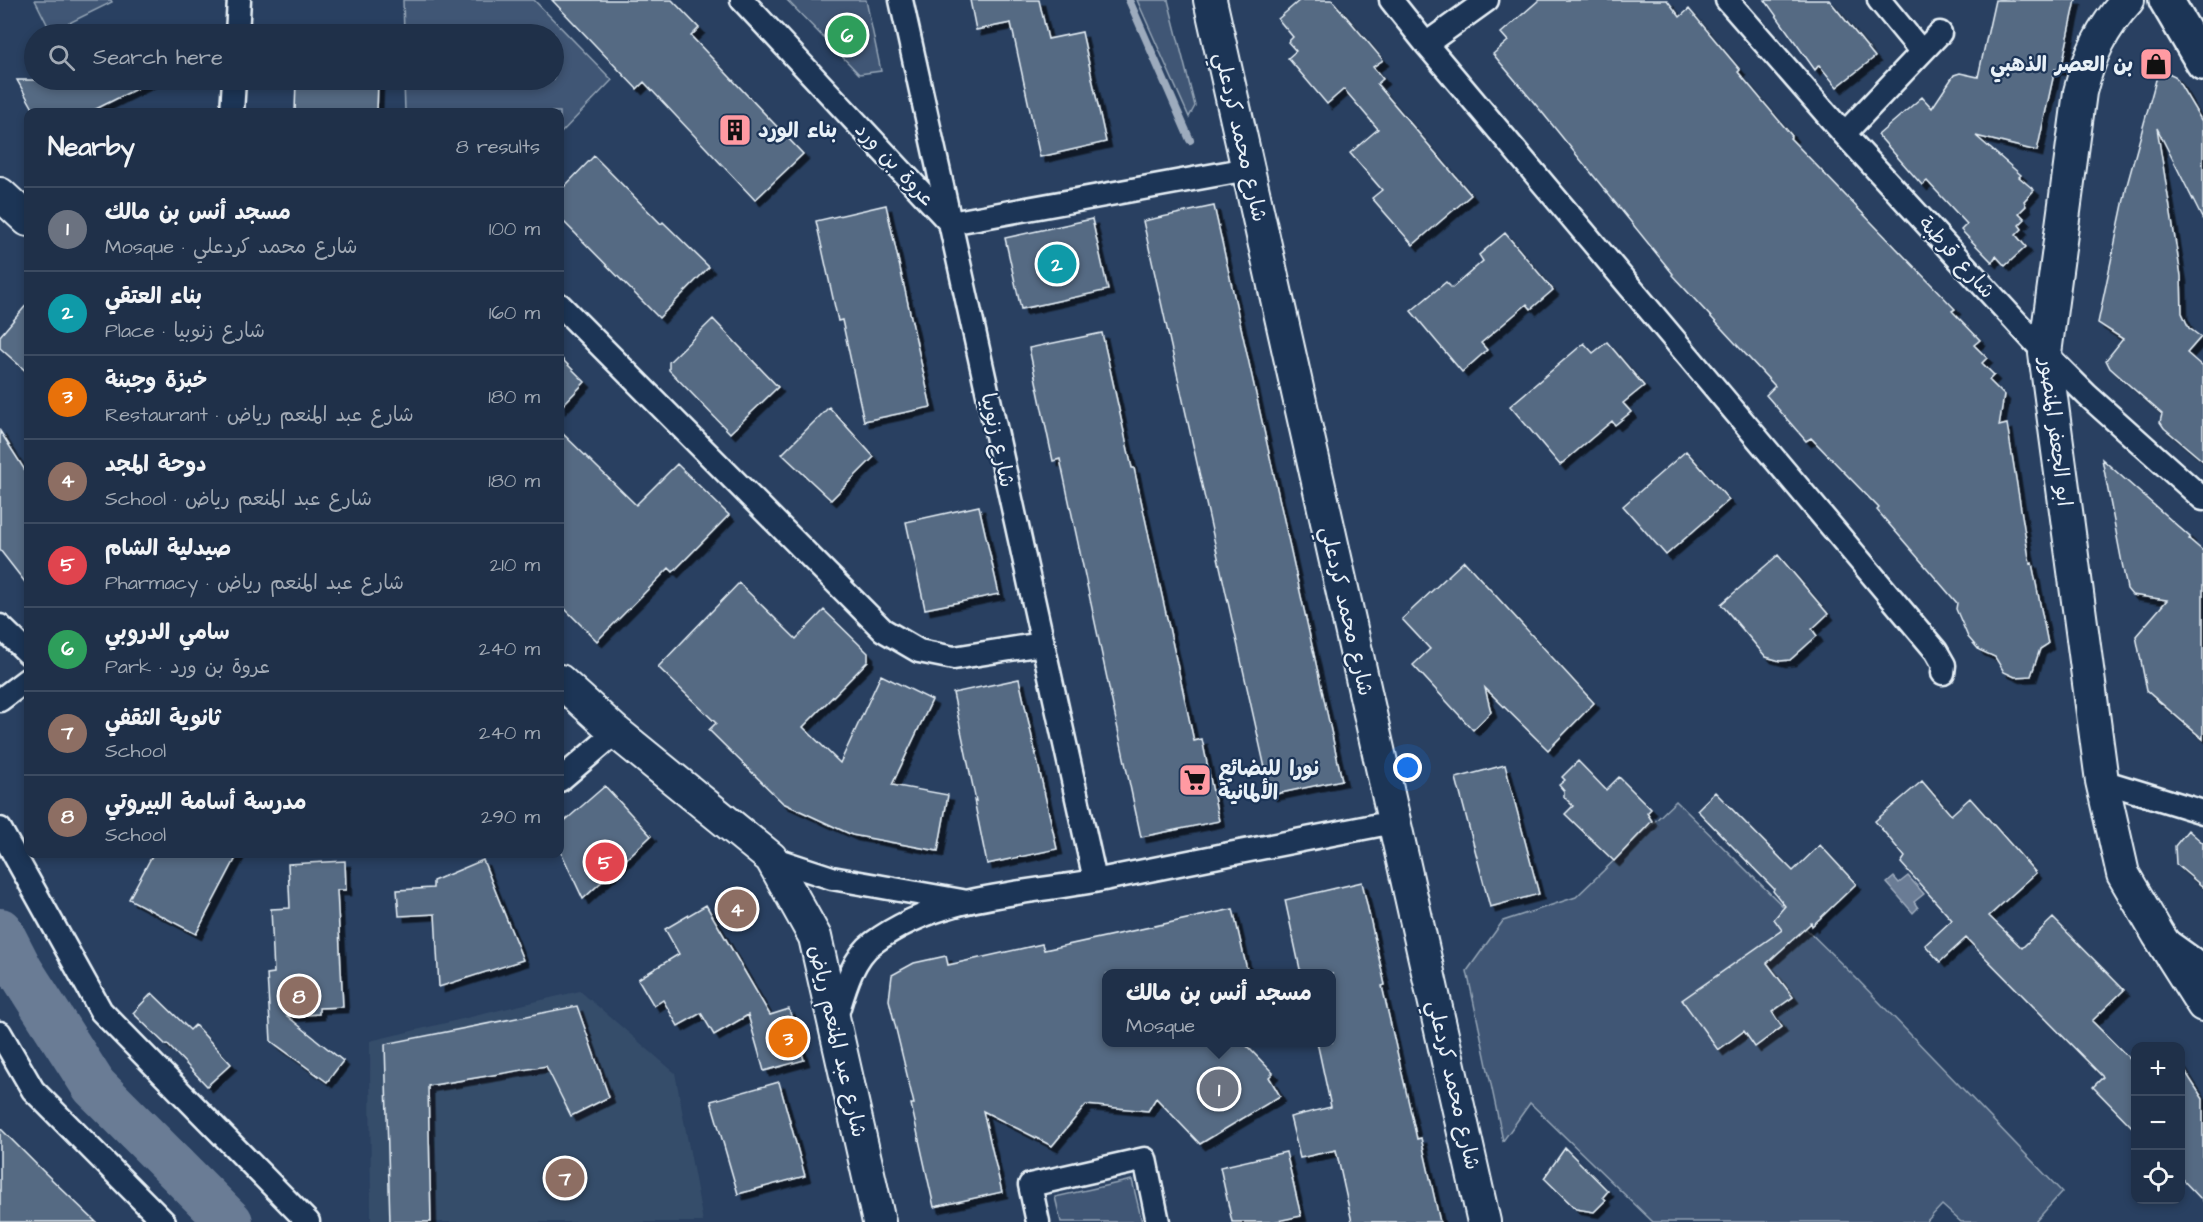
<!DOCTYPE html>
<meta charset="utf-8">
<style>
body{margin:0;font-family:"Architects Daughter","Playpen Sans Arabic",sans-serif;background:#2c3c53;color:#f1f3f6}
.controls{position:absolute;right:18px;bottom:18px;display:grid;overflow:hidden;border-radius:12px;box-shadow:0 3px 9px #0003}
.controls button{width:54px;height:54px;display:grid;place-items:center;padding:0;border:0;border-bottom:2px solid #3c4b61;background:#1f3049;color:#f1f3f6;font:30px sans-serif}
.you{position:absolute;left:1408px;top:768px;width:21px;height:21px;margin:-15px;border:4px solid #fff;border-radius:50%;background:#1a73e8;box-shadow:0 0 0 9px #1a73e833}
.badge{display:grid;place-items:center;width:39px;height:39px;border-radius:50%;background:#8abfa5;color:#fff;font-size:20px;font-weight:700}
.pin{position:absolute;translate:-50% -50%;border:3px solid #fff;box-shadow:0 2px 6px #0006}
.popup{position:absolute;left:1102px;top:969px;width:234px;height:78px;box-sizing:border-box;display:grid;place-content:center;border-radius:12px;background:#1f3049;filter:drop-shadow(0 2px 4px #0005);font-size:20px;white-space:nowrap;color:#a1a9b4}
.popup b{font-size:22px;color:#f1f3f6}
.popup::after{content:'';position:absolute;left:50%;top:100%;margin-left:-12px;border:12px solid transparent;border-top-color:#1f3049}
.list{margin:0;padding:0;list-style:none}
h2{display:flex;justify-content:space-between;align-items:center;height:78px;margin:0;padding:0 24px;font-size:26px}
h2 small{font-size:20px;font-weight:400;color:#a1a9b4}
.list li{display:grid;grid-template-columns:39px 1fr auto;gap:18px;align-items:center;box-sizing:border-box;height:84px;padding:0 24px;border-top:2px solid #3c4b61}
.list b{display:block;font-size:22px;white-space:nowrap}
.list p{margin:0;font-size:20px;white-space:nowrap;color:#a1a9b4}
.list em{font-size:20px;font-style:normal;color:#a1a9b4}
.icon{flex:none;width:33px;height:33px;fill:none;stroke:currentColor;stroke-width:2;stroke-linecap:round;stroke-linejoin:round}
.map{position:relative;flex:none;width:2203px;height:1222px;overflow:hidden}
.search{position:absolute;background:#1f3049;box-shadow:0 3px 9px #0003;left:24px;top:24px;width:540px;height:66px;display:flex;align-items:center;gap:15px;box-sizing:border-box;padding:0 21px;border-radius:33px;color:#a1a9b4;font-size:22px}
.panel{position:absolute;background:#1f3049;box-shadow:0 3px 9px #0003;left:24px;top:108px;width:540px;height:750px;border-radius:12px}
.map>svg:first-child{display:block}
.built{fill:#364d6b}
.green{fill:#415774;stroke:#94a4b6;stroke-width:1.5}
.water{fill:#6b7c95;stroke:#9dabbd;stroke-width:1.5}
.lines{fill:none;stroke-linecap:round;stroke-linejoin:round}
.stream{stroke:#9dabbd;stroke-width:8}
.river{stroke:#6b7c95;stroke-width:46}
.building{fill:#556a83;stroke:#e8f1f8;stroke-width:1.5;filter:url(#shadow)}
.minor-casing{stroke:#e8f1f8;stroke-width:27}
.secondary-casing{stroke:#e8f1f8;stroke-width:36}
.primary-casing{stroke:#e8f1f8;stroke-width:38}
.minor{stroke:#1d3557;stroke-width:22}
.secondary{stroke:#1d3557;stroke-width:32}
.primary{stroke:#1d3557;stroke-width:33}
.labels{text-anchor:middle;stroke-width:4.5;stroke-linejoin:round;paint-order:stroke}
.poi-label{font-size:21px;font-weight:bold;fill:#e8f1f8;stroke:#1d3557;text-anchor:start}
.street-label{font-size:21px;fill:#e8f1f8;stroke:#1d3557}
</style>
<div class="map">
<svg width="2203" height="1222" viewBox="0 0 2203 1222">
<defs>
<filter id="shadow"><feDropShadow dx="5.5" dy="5.5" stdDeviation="0" flood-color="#0009"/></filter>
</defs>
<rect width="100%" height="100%" fill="#294061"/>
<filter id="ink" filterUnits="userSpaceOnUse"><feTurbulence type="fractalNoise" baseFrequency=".0167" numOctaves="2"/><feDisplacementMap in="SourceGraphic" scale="12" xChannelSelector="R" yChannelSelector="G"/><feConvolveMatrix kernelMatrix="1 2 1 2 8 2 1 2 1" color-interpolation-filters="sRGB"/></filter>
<g filter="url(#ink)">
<path class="built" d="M580,991L675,1073L703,1222H371L370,1041Z"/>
<path class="green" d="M35,0H111L112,2L51,32Z
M403,0H534L612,80L560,134V112H405L404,80H554V34H404Z
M787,0H866L881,71L859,74Z
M1137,0H1168L1195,106L1189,117Z
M1676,801L1857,979L2062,1192L2035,1222H1961L1942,1205L1926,1222H1653L1530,1103L1503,1141L1467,971L1503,921L1576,897Z
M1132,1180L1142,1222H1061L1055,1197Z"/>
<path class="water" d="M1908,876L1924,894L1914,902L1918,908L1913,913L1887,883L1894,877L1899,883Z"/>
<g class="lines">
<path class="stream" d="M1129,0L1190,140"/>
<path class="river" d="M0,931L20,970L94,1086L230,1222"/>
</g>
<path class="building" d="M552,0H672L699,28L691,36L803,154L755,200L644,82L637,89Z
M970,0H1039L1048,39L1082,32L1106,142L1040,157L1011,23L976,30Z
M1300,0H1332L1383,60L1373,67L1383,79L1377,84L1471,195L1413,245L1372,198L1382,190L1350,153L1378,129L1344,89L1327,104L1288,58L1296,51L1288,42L1293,37L1278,19Z
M1539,0H1667L1680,17L1689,9L1740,70L1738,72L1792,136L1790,138L1955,309L1952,311L1980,340L1974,345L1987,358L1982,363L1994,375L1989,380L2004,395L1999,426L2007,424L2030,564L2032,563L2048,644L2040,649L2031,676L2015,677L2004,672L1995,657L1979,650L1968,637L1956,609L1957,603L1877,510L1879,508L1811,438L1806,441L1766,395L1775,386L1672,275L1673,274L1541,111L1493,54L1508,41L1501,33Z
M1765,0H1829L1875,57L1837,87L1819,65L1815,70Z
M1995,0H2076L2061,70L2055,69L2037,151L1976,136L2021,175L2019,177L2034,190L2024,201L2026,206L2019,213L2025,219L2019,225L2022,229L2016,235L2026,247L2005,266L1996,256L1992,262L1961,230L1967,224L1927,181L1922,185L1878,135L1922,97L1932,108L1954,75L1960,73L1978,77Z
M2166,72L2175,76L2203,123V220L2157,128L2181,276L2182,313L2189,328L2201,337L2187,353L2203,367V461L2164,428L2160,422L2162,414L2110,368L2106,360L2123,339L2098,323L2127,185L2157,76Z
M17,80H154L90,112H35Z
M296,80H378L377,112H295Z
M594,156L661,224L663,222L709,267L659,318L560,218V191Z
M886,205L931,407L864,421L842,320L838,321L816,221Z
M1214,206L1342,780L1271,795L1143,221Z
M1092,219L1108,290L1021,309L1005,238Z
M1505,233L1553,290L1531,309L1527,304L1481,343L1487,350L1462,372L1411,311L1446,282L1452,288L1483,261L1479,255Z
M28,303V373L0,348V336Z
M713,319L778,387L730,433L669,370V362Z
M1102,333L1132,468H1134L1194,741L1202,739L1219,821L1141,837L1060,459L1053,461L1029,348Z
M1607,342L1644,386L1623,403L1631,412L1615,425L1612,421L1560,465L1510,406L1584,343L1593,353Z
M560,357L585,382L560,408Z
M829,407L874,457L831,500L782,454Z
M0,431L28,475V586L0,550Z
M560,431L636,505L677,464L729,515L673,572L669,568L597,641L560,604Z
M1686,451L1729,500L1666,555L1623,506Z
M2102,459L2190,537L2189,539L2203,551V739L2147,691L2136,636L2167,600L2132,595L2127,589Z
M979,506L999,594L925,609L906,522Z
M1778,555L1828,614L1812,629L1817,636L1790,660L1780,661L1766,657L1721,604Z
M1464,561L1594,703L1548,750L1485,688L1491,712L1473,730L1413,665L1430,649L1402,619Z
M739,583L796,639L824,610L868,653V661L803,727L840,763L881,675L932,700L892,785L948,795L938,851L852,835L783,803L709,730L716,723L658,667Z
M1019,679L1057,849L987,864L974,800L976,801L953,693Z
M1578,761L1606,790L1619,777L1651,809L1647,813L1652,821L1614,861L1565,814L1573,806L1564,797V791L1559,785L1565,780L1562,777Z
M1505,765L1539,894L1490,907L1456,778Z
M1922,781L1951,815L1970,798L2036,873L1989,916L2022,948L2053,918L2124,990L2092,1021L2136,1065V1131L2093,1087L2103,1077L1966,938L1940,962L1925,945L1952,920L1901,863L1905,857L1875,821Z
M605,786L651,836L583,899L560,850V825Z
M1715,792L1793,871L1820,845L1856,884L1812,926L1811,923L1767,963L1793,997L1772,1012L1782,1027L1755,1047L1744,1031L1718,1050L1682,1000L1782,930L1774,919L1785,906L1773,891L1774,889L1697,810Z
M2188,830L2203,843V887L2176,864L2175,846Z
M153,854H238L196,934L129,899Z
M483,860L523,960L439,987L435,914L399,916L397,890L433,888V881Z
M345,861L346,890H337L343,1007L319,1008V1014L287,1016L343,1061L327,1082L271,1041L267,974L274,973L271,909L290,908L288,864Z
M1362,882L1385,985L1382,986L1417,1139L1421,1138L1440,1222H1352L1336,1150L1300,1158L1290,1117L1331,1107L1317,1042H1332V974H1301L1285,900Z
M706,905L770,1015L789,1009L804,1060L764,1071L748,1015L714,1035L701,1013L678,1026L663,1000L654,1006L638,979L679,954L665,929Z
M1233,909L1248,974H1107V1042H1243L1273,1073L1269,1077L1280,1096L1200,1144L1156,1098L1148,1111L1086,1105L1052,1146L983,1111L1002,1192L934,1207L911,1104H914L889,1000L892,975L914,963L946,956L948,965L1042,944L1044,950Z
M152,993L190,1030L195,1025L231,1064L207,1086L167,1044L166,1045L133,1013Z
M577,1006L609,1097L571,1116L546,1066L428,1086L431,1222H390L385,1044Z
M2181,1065L2203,1099V1201L2181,1178Z
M779,1082L805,1176L738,1194L711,1101Z
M0,1128L43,1171L96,1222H0Z
M1565,1148L1608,1191L1603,1197L1606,1200L1594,1212L1576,1209L1544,1178Z
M1286,1152L1301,1216L1273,1222H1232L1220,1167Z"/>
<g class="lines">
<g class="minor-casing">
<path id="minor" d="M742,0L950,223L1248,169
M901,0L1095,880
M1391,0L1426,44L1936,651L1944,665L1943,673
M1727,0L1844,134L2045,353L2087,395L2203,499
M1879,0L1921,51
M237,34L239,0
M1426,44L1487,0
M232,112L234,80
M1844,134L1940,33
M560,305L883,630L919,651L954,658L1042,644
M0,626L28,653
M0,700L28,679
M560,780L616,732
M2102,781L2203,812
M0,829L101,1011L308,1222
M771,858L832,878L962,901
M2168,941L2203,966
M835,1020C843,995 851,959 873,943C939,894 1021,895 1099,880C1197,860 1296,841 1394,822
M0,1033L33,1090L164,1222
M1038,1222L1030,1185L1145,1159L1158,1222"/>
</g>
<g class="secondary-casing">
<path id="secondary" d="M1210,0L1484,1222
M2128,0C2103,27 2089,56 2080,92L2045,353L2102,781L2123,874L2158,934L2203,1005
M0,194L28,220
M560,681L616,732L771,858L815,937L879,1222"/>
</g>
<g class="primary-casing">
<path id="primary" d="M2166,0L2203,63"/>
</g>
<use href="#minor" class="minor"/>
<use href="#secondary" class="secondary"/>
<use href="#primary" class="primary"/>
</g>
</g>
<defs>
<g id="shop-square" transform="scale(1.725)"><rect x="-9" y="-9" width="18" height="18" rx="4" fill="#ff9aa2" stroke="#1d3557"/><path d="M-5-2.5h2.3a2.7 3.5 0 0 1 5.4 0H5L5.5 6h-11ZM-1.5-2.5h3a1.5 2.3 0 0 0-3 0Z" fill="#111"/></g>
<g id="building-square" transform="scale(1.725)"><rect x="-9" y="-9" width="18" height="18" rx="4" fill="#ff9aa2" stroke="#1d3557"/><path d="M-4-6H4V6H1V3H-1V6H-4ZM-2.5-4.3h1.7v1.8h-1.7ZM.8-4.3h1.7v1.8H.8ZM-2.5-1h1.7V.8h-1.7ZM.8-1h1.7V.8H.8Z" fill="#111"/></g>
<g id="supermarket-square" transform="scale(1.725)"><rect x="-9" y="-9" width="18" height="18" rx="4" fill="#ff9aa2" stroke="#1d3557"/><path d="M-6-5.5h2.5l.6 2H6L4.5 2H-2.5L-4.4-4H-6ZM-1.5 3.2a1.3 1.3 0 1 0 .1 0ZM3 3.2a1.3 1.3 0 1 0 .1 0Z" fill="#111"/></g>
</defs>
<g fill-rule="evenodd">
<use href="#shop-square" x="2156" y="64"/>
<use href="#building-square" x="735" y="130"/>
<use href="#supermarket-square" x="1195" y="780"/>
</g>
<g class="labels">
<g class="poi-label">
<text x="2133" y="71" text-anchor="end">بن العصر الذهبي</text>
<text x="758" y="137">بناء الورد</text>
<text x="1218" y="775">نورا للبضائع<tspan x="1218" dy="24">الألمانية</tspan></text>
</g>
<g class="street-label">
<text transform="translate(1241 137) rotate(77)" y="7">شارع محمد كردعلي</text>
<text transform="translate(895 164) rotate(47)" y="7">عروة بن ورد</text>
<text transform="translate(1957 257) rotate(48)" y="7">شارع قرطبة</text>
<text transform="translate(2056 432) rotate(83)" y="7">ابو الجعفر المنصور</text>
<text transform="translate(998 440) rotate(78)" y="7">شارع زنوبيا</text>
<text transform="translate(1347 611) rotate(77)" y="7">شارع محمد كردعلي</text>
<text transform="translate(838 1041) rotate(77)" y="7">شارع عبد المنعم رياض</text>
<text transform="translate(1454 1085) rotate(77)" y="7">شارع محمد كردعلي</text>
</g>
</g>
</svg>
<div class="controls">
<button>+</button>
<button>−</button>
<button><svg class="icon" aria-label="locate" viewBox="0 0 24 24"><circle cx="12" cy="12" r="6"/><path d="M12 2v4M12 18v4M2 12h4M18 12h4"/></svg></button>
</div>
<div class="you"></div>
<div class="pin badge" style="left:1219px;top:1089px;background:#6b7280">1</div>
<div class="popup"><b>مسجد أنس بن مالك</b>Mosque</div>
<div class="pin badge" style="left:1057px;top:264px;background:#0f9aa8">2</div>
<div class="pin badge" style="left:788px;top:1038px;background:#e8710a">3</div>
<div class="pin badge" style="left:737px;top:909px;background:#8d6e63">4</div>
<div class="pin badge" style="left:605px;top:862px;background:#e0444e">5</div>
<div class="pin badge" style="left:847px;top:35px;background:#2e9e5b">6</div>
<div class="pin badge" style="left:565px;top:1178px;background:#8d6e63">7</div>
<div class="pin badge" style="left:299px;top:996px;background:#8d6e63">8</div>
<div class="search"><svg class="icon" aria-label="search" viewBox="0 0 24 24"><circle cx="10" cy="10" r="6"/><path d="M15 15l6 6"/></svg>Search here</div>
<section class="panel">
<h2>Nearby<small>8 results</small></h2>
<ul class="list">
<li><span class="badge" style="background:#6b7280">1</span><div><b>مسجد أنس بن مالك</b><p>Mosque · شارع محمد كردعلي</p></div><em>100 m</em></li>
<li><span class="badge" style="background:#0f9aa8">2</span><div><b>بناء العتقي</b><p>Place · شارع زنوبيا</p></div><em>160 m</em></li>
<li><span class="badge" style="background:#e8710a">3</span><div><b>خبزة وجبنة</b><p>Restaurant · شارع عبد المنعم رياض</p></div><em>180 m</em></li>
<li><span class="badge" style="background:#8d6e63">4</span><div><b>دوحة المجد</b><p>School · شارع عبد المنعم رياض</p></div><em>180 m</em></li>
<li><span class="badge" style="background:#e0444e">5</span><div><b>صيدلية الشام</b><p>Pharmacy · شارع عبد المنعم رياض</p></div><em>210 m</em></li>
<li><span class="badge" style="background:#2e9e5b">6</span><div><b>سامي الدروبي</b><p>Park · عروة بن ورد</p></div><em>240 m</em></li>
<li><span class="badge" style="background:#8d6e63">7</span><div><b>ثانوية الثقفي</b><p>School</p></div><em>240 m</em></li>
<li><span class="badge" style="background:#8d6e63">8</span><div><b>مدرسة أسامة البيروتي</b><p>School</p></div><em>290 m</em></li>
</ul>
</section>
</div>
